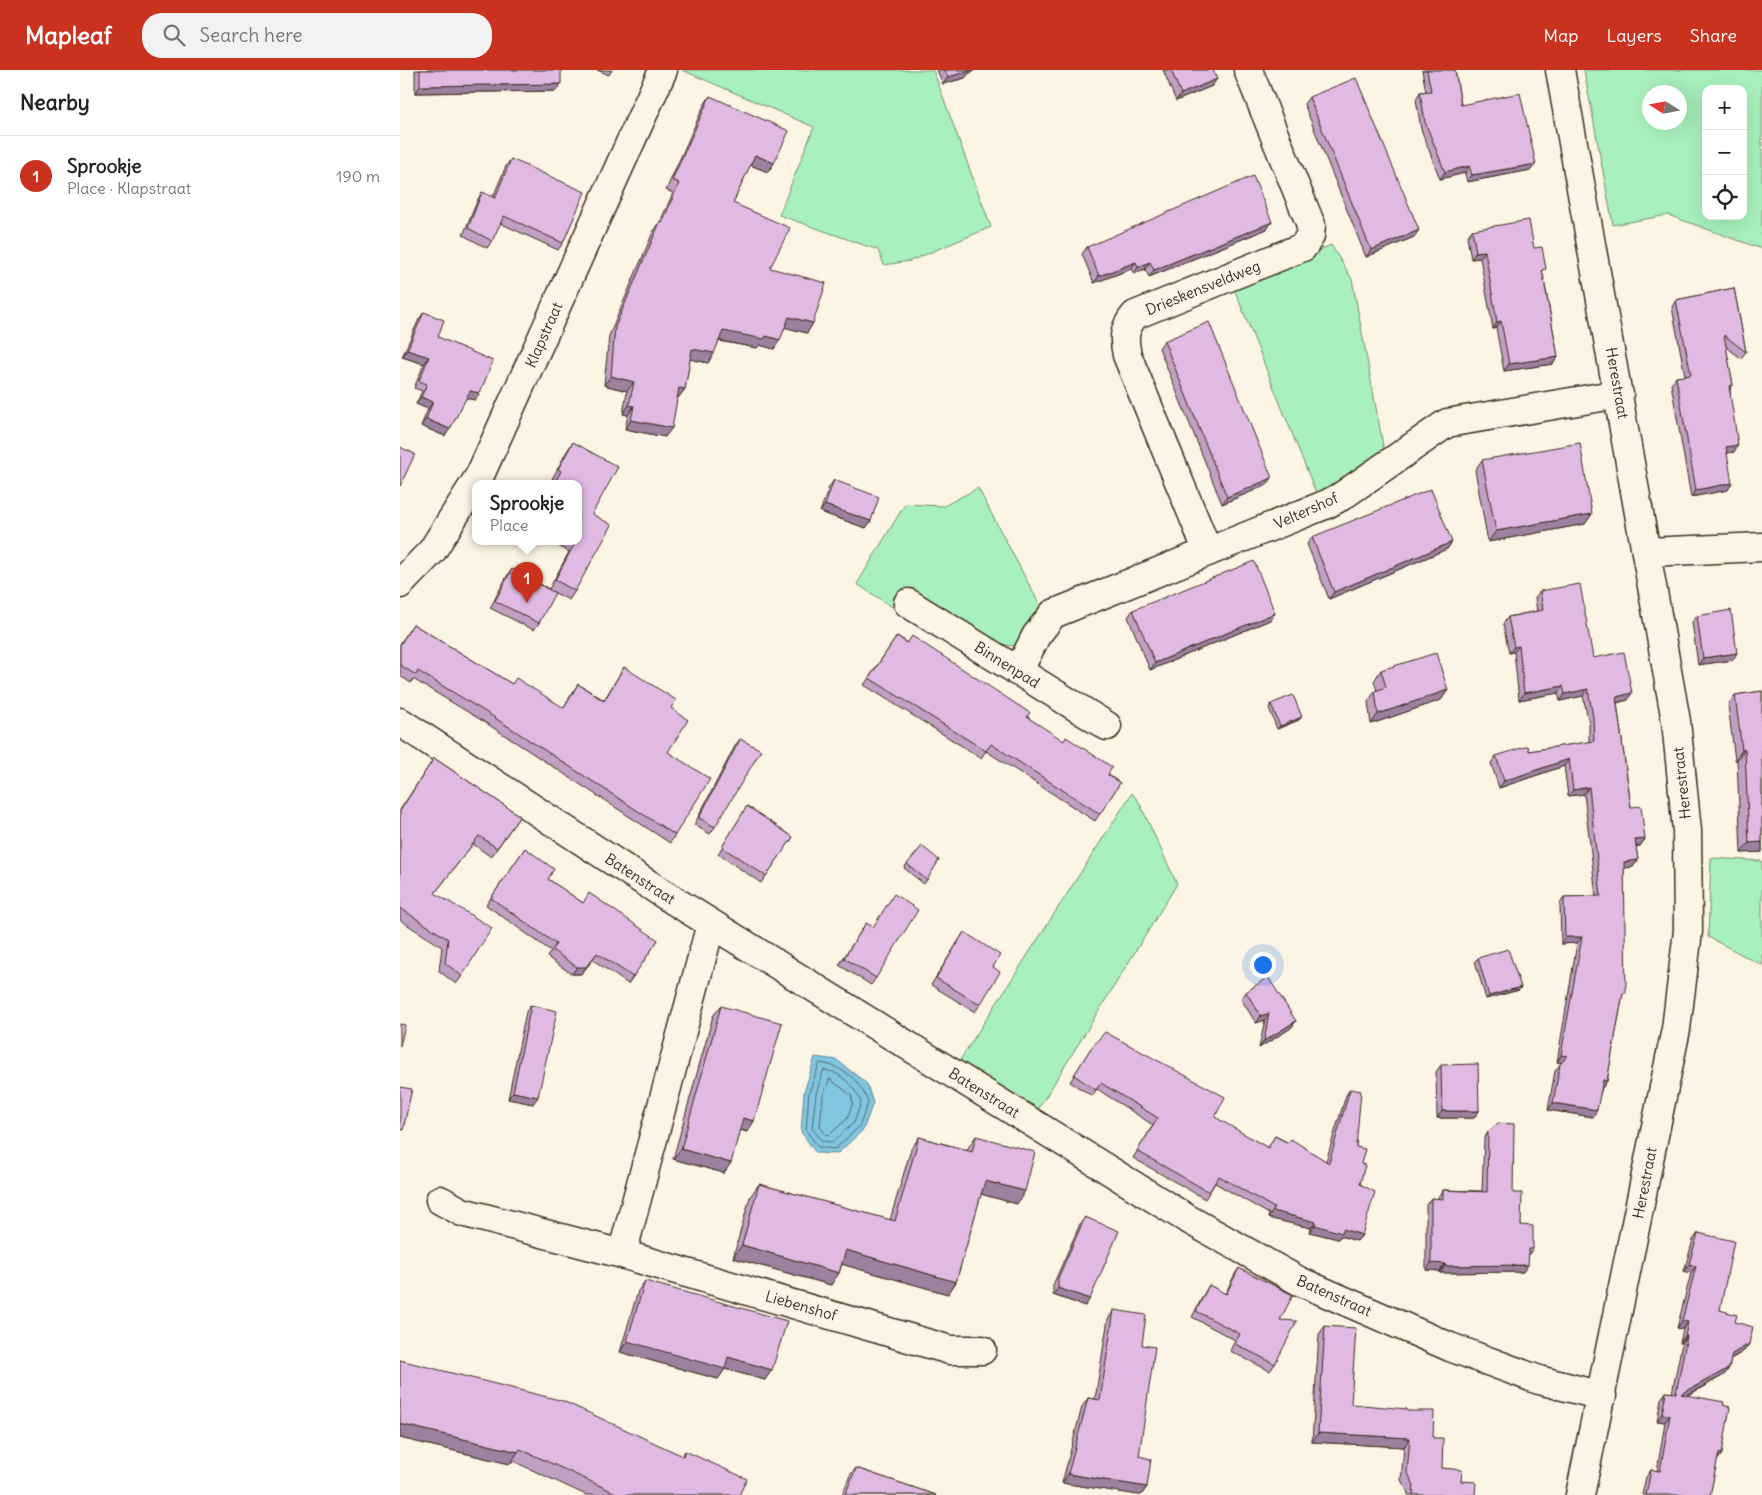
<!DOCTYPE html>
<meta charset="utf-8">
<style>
body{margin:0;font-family:Delius,sans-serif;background:#f2f2f2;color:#222}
.controls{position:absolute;right:15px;top:15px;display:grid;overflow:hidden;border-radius:10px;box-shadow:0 5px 20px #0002}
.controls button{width:45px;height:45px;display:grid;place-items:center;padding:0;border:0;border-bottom:1px solid #e0e0e0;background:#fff;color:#222;font:25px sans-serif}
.compass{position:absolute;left:1242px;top:15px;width:45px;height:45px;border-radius:50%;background:#fff;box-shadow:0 5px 20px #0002;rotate:281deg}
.you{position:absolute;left:862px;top:894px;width:18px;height:18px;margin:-12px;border:4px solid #fff;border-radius:50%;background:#1a73e8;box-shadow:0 0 0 8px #1a73e833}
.badge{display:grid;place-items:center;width:32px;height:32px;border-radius:50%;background:#c8321e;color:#fff;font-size:16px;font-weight:700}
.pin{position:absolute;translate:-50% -41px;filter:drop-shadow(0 1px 2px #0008)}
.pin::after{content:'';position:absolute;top:26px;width:18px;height:15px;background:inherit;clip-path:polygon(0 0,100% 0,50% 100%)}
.popup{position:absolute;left:72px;top:410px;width:110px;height:65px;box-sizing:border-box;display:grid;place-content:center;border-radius:10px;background:#fff;filter:drop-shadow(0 1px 4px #0005);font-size:16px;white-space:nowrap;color:#767676}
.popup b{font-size:19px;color:#222}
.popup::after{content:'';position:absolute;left:50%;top:100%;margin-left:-10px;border:10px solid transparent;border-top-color:#fff}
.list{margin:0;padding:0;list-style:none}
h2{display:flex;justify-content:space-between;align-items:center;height:65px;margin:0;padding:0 20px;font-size:21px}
h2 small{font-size:16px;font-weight:400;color:#767676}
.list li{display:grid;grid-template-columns:32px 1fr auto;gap:15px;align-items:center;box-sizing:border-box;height:80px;padding:0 20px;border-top:1px solid #e0e0e0}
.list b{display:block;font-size:19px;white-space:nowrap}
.list p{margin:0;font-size:16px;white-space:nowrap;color:#767676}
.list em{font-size:16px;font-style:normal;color:#767676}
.icon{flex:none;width:28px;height:28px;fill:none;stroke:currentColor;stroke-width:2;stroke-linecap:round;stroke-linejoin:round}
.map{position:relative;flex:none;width:1362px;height:1425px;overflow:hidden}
header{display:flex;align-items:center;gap:30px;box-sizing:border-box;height:70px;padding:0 25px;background:#c8321e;color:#fff}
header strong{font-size:24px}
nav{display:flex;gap:28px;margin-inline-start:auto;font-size:18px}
.search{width:350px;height:45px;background:#f2f2f2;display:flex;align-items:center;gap:12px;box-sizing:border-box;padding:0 18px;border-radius:20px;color:#767676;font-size:19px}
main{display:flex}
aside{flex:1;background:#fff}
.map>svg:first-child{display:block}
.green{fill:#a8f0bd;stroke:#728d6e;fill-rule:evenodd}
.water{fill:#80c6e1;stroke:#648893}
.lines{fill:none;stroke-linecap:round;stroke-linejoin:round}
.shore{stroke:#57686c;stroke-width:1}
.minor-casing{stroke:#3b2a1e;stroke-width:31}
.minor{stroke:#fcf5e5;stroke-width:28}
.wall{fill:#c1a0c3;stroke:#3b2a1e}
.shaded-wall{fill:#9d829f;stroke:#3b2a1e}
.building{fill:#e0bae3;stroke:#3b2a1e}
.labels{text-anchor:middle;stroke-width:4.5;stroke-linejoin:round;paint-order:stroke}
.street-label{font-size:15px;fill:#3b2a1e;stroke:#fcf5e5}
</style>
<header>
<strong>Mapleaf</strong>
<div class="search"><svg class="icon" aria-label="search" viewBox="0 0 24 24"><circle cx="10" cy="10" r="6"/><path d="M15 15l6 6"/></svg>Search here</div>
<nav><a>Map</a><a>Layers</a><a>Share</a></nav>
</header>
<main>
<aside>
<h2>Nearby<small></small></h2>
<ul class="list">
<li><span class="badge">1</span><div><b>Sprookje</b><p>Place · Klapstraat</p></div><em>190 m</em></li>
</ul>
</aside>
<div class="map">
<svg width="1362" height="1425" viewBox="0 0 1362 1425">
<rect width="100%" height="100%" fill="#fcf5e5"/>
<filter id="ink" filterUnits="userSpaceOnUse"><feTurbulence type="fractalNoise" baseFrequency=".02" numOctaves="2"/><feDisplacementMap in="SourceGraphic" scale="10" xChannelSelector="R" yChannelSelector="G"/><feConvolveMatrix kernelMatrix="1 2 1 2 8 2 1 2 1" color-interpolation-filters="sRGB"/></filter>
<g filter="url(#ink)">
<path class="green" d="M282,0H533L591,157L510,191L484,195L478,180L379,145L414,57Z
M1184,0H1362V179L1268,145L1213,155ZM1306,19H1343V146H1306ZM1250,22H1280V52H1250Z
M931,175L952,209L985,386L948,414L916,423L833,216Z
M578,418L644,543C636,553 628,570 616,575C596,582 531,531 512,519L497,540L457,514L505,434L544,436Z
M732,723L739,732L777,814L637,1041L558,993Z
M1311,788L1362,791V895L1308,867Z"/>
<path class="water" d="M415,987L437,990L467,1014L473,1033L463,1060L437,1084L416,1083L401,1062L404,1022Z"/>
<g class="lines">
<path class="shore" d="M420,993C443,996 461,1011 468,1033L459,1057L435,1079L418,1077L406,1060L409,1023Z
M424,1000C440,1001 456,1018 461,1032L454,1053L432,1072L422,1071L412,1058L416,1024Z
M430,1009L451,1025L453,1033L447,1049L429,1065L425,1064L420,1056L423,1026Z"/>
<g class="minor-casing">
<path id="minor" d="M1160,0L1276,651L1287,761L1288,861L1276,959L1180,1425
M808,482L727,285C723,268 724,258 735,245L903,177L910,166L911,155L848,0
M1247,482L1362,477
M0,514L32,481L80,405L263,0
M508,533L707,656
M618,602L636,566L653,544L927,434L942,426L1047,353L1219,324
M0,652L265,825L786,1148L899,1211L1050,1277L1139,1310L1202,1326
M311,854L222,1184L550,1280H582
M40,1130L62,1142L222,1184"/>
</g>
<use href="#minor" class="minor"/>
</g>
<path class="wall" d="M15,0H161L156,21L15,23Z
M197,0H212L209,5Z
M537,0H575L568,4L565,8L543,14Z
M763,0H813L812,16L776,31Z
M1022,0H1055L1061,35L1131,100L1067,112L1065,103L1040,109L1021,59L1016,29L1020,22H1026Z
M310,26L374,93L368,102L350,95L333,133L370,198L413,253L407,263L385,257L374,279L360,275L357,278L319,271L308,293L290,289L285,319L278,328H277L265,367L225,359L228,345L223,344L227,321L204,315L209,266L253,162L260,152L273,123L266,120L304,35Z
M909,27L1014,167L966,187L904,34Z
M111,89L163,173L158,180L100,153L92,171L87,178L63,165L78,129L82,122L93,127L106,96Z
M872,152L867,159L749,207L745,199L734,204L731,199L694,213L682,184L687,177Z
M1072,160L1134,178L1143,204L1158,287L1153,294L1104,301L1096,258L1093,259L1080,188L1071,189L1067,167Z
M1334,218L1346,282L1341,288L1326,277L1333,315L1330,320L1334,382L1327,383L1328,420L1291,427L1271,314L1276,307L1285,306L1272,237L1276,230Z
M24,242L75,330L66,328L45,366L21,356L28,339L16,334L22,321L14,318L24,294L2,287L19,249Z
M764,271L867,415L822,434L759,278Z
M173,372L192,444L175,521L169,530L153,522L139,553L134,560L90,538L107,506L112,499L149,519L169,482L151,472H178V414H153L155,410L152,409L167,381Z
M1082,390L1192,444L1185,454L1088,472L1075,400Z
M434,410L471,451L466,458L420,442L429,417Z
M912,467L1052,472L1047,479L929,529L907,474Z
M1140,521L1193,588L1228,630L1217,633L1231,737L1245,769L1240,776H1236L1238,790L1233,797L1224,798L1222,929L1207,1011L1202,1018L1193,1047L1148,1040L1155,1001L1161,993L1157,992L1177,873L1161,874L1160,834L1164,827L1196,826L1184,724L1168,726L1164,696L1099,718L1091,693L1096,686L1189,672V653L1183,626L1160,631L1158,623L1119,630L1114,582L1109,583L1103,554L1108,547L1137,541L1135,528Z
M733,540L870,550L750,600L728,547Z
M1297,546L1333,590L1298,595L1292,552Z
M13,554L112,614L163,638L178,614L204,630L224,597L271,638L268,682L275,765L270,773L86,653L13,609L11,613L0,606V574Z
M497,566L627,647L720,713L695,751L586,681L581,688L464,615Z
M981,600L1048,620L1041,630L971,654L968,632L975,621H977L974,611Z
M1362,621V782L1341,783L1337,690H1335L1328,635L1335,625Z
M871,634L899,650L877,659L869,638Z
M340,669L315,757L310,764L294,755L335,676Z
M34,688L120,746L91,787L73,774L35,823L62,906L56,914L39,901L42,877L0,850V740Z
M347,736L393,767L361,813L318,784Z
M125,778L148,809L183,833L258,870L228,914L193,890L181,904H172L147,887L151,881L86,835Z
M539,790L524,814L504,798L507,794Z
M466,853L476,908L471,915L439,895Z
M564,862L593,897L580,935L575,942L531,915Z
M1078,888L1121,917L1119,920L1086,929L1075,891Z
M846,922L896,951L891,958L859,978L865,950L856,953L841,929Z
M131,935L133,1034L108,1029L126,942Z
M321,936L354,1051L347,1062L340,1060L324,1103L273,1089L313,946Z
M691,978L868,1078L875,1066L926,1091L946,1025L950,1019L956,1077L961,1094L960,1114L962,1165L957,1171L940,1166L938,1169L910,1162L911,1158L868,1148L869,1144L815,1113L805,1129L733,1088L753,1055L697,1019L692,1026L670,1012Z
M1041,995L1079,1041L1074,1048H1037L1036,1002Z
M1088,1062L1113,1123L1121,1155L1133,1179L1129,1184L1123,1202L1040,1203V1201L1026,1200V1135L1031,1128L1038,1129V1127L1043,1120L1082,1121L1084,1069Z
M576,1066L617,1134L581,1124L556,1212L548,1224L442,1194L439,1203L431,1215L333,1188L350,1127L359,1114L490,1150L511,1079L519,1067L567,1080L568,1078Z
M685,1147V1236L653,1225V1215L680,1154Z
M1298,1163L1320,1240L1335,1252L1349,1274L1344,1281L1331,1289L1329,1298L1324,1305L1287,1326L1317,1390L1310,1425H1242L1246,1407L1251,1400L1257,1401L1265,1352L1257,1351L1261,1329L1266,1322L1272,1323L1282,1273H1280L1283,1259L1277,1258L1291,1203L1284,1201L1293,1170Z
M839,1198L880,1250L875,1294L870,1301L830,1281L835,1270L792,1247L805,1222L809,1215L825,1224L835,1204Z
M245,1211L365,1310L325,1299L318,1309L220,1282L238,1221Z
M714,1240L742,1275L739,1386L747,1417L741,1425L662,1413L682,1337L688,1328L695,1329L708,1249Z
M925,1256L951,1334L1007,1341L1033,1368L1042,1398L1061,1411L1075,1425H1008V1423L1001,1410L1004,1377L912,1372L919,1264Z
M0,1290L282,1386L285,1381L339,1425H186L113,1391L110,1394L0,1368Z
M456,1398L536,1425H442L450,1405Z"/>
<path class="shaded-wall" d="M568,0H575L568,4L565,8L543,14L548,7Z
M817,9L812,16L776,31L781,24Z
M161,14L156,21L15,23L20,16Z
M355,85L374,93L368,102L348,94Z
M1136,94L1131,100L1067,112L1072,105Z
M1069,96L1065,103L1040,109L1045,102Z
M872,152L867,159L749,207L754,200Z
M1019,160L1014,167L966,187L971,180Z
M1085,181L1080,188L1071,189L1076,182Z
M736,192L731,199L694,213L699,206Z
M750,192L745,199L734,204L738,197Z
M389,247L413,253L407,263L383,257Z
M1101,251L1096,258L1093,259L1097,252Z
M323,261L366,266L380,270L374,279L360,275L357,278L316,270Z
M292,279L314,283L308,293L285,288Z
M7,280L29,287L24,294L2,287Z
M1158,287L1153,294L1104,301L1109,294Z
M211,306L234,312L227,321L204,315Z
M279,318L285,319L278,328L272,327Z
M70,321L80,323L75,330L65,328Z
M21,327L33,332L28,339L16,334Z
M229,335L234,336L228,345L223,344Z
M26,349L50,359L45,366L21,356Z
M231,350L272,358L265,367L225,359Z
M1338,375L1334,382L1321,384L1326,377Z
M872,408L867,415L822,434L827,427Z
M1332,413L1328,420L1291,427L1296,420Z
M425,435L471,451L466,458L420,442Z
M1192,444L1185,454L1088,472L1096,461Z
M1052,472L1047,479L929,529L934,522Z
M875,543L870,550L750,600L755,593Z
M1119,576L1114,582L1109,583L1114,577Z
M1337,583L1333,590L1298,595L1303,588Z
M1163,616L1158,623L1119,630L1124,623Z
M1188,619L1183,626L1160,631L1165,624Z
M1048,620L1041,630L971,654L978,644Z
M1232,623L1228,630L1211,634L1216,627Z
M902,647L899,650L877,659L880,656Z
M1345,679L1337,690H1335L1342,680Z
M1169,689L1164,696L1099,718L1104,711Z
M1189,717L1184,724L1168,726L1173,720Z
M1245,769L1240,776L1230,777L1235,770Z
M1362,772V782L1341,783L1349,773Z
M1238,790L1233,797L1219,799L1224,792Z
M1165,867H1182L1177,873L1161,874Z
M197,883L181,904H172L177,897Z
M1121,917L1119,920L1086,929L1089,926Z
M869,943L865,950L856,953L861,946Z
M896,951L891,958L859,978L864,971Z
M1161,985L1168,986L1163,993L1157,992Z
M1203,1010L1207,1011L1202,1018L1198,1017Z
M113,1022L138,1027L133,1034L108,1029Z
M1153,1033L1197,1040L1193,1047L1148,1040Z
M1042,1041H1079L1074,1048H1037Z
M343,1048L354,1051L347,1062L336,1058Z
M281,1079L331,1093L324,1103L273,1089Z
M585,1111L625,1121L617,1134L577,1123Z
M873,1141L916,1152L911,1158L868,1148Z
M915,1155L943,1159L962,1165L957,1171L940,1166L938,1169L910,1162Z
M342,1175L439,1203L431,1215L333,1188Z
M446,1180L556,1212L548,1224L437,1193Z
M1031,1193L1045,1194L1040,1201L1026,1200Z
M1289,1194L1296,1196L1291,1203L1284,1201Z
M1128,1195L1123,1202L1040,1203L1045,1196Z
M658,1218L690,1229L685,1236L653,1225Z
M1282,1251L1288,1252L1283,1259L1277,1258Z
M1285,1266H1287L1282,1273H1280Z
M227,1271L328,1287L372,1300L365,1310L325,1299L318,1309L220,1282Z
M1349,1274L1344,1281L1327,1291L1332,1284Z
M1329,1298L1324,1305L1276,1331L1281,1324Z
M1262,1344L1270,1345L1265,1352L1257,1351Z
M0,1354L118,1382L110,1394L0,1368Z
M918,1363L1010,1368L1004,1377L912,1372Z
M1319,1383L1322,1384L1317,1391Z
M668,1404L747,1417L741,1425H738L662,1413Z"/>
<path class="building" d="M20,0H161V14L20,16Z
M545,0H569L570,1L548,7Z
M771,0H813L817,9L781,24Z
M1027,0H1055L1061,35L1120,23L1136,94L1072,105L1069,96L1045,102L1025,52L1020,22L1031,21Z
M956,8L1019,160L971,180L909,27Z
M310,26L389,61L374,93L355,85L333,133L390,158L370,198L426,213L413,253L389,247L380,270L366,266L364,269L323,261L314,283L292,279L285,319L279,318L272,358L231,350L234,336L229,335L234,312L211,306L215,257L260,152L262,153L279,113L272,110Z
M111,89L185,122L163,173L104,146L92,171L68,158L82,122L95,128Z
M853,106L872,152L754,200L750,192L738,197L736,192L699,206L687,177Z
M1129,150L1134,178L1142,177L1146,199L1142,200L1158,287L1109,294L1101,251L1097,252L1085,181L1076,182L1072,160Z
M1334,218L1346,282L1324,265L1333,315L1329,316L1338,375L1326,377L1332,413L1296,420L1276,307L1291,305L1276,230Z
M24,242L44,250L38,267L93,291L80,323L70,321L50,359L26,349L33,332L21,327L27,314L19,311L29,287L7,280Z
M809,252L872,408L827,427L764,271Z
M173,372L218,397L192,444L212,455L175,521L155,510L175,473L174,472H178V414H154L161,401L158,399Z
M1180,373L1192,444L1096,461L1082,390Z
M0,377L15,384L0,416Z
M434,410L479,427L471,451L425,435Z
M1031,419L1052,472L934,522L912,467Z
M854,491L875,543L755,593L733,540Z
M112,499L155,523L139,553L95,531Z
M1180,514L1193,588L1224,582L1232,623L1216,627L1231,737L1241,736L1245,769L1235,770L1238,790L1224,792L1226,923H1223L1207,1011L1203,1010L1197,1040L1153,1033L1160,994L1168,986L1161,985L1182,867H1165L1164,827L1201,826L1189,717L1173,720L1169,689L1104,711L1096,686L1128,676L1129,681L1194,671L1193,647L1188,619L1165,624L1163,616L1124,623L1119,576L1114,577L1108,547L1143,540L1140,521Z
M1331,540L1337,583L1303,588L1297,546Z
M13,554L112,614L116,608L164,638L178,614L204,631L224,597L276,630L271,638L288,650L268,682L310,709L275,765L92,646L18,601L16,605L0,595V575Z
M497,566L507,573L512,566L630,643L627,647L664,671L666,667L712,697L708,705L720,713L700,744L591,674L586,681L469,608Z
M1036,583L1048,620L978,644L975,621L986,617L981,600Z
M1362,621V772L1349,773L1345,679L1342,680L1335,625Z
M893,625L902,647L880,656L871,634Z
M340,669L361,680L315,757L299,748Z
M34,688L120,746L97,778L79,766L35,823L92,858L62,906L45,893L48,869L0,838V741Z
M347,736L393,767L366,806L322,777Z
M522,776L539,790L527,810L507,794Z
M125,778L154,799L148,809L183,833L189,823L258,870L233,907L197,883L186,897H177L152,880L156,874L91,828Z
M494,824L518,840L476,908L444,888L466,853L473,857Z
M564,862L600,885L593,897L600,902L580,935L536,908Z
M1108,879L1121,917L1089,926L1078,888Z
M868,907L896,951L864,971L869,943L861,946L846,922Z
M131,935L157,941L138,1027L113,1022Z
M321,936L382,953L354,1051L343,1048L331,1093L281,1079Z
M0,954L5,955L0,976Z
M705,962L825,1027L815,1047L868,1078L875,1066L888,1073L891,1069L929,1093L950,1019L961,1021L956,1077L965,1079L961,1094L965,1095L960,1114L975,1122L962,1165L943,1159L942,1163L915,1155L916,1152L873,1141L874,1138L819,1106L809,1122L737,1081L758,1048L701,1013L696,1020L674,1005L691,978Z
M1078,994L1079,1041H1042L1041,995Z
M0,1017L12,1019L3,1060L0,1059Z
M1098,1053L1114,1054L1113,1123H1122L1121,1155L1133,1156V1179H1129L1128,1195L1045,1196V1194L1031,1193V1128L1043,1129V1120L1087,1122L1088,1062Z
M576,1066L635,1082L625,1121L585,1111L556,1212L446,1180L439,1203L342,1175L359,1114L495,1151L519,1067L572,1082Z
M685,1147L719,1161L690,1229L658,1218V1208Z
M1298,1163L1334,1171L1320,1240L1337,1245L1335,1252L1353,1257L1349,1274L1332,1284L1329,1298L1281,1324L1324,1332L1323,1335L1330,1337L1322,1384L1319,1383L1310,1425H1246L1251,1400L1260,1401L1270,1345L1262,1344L1266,1322L1276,1323L1287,1266H1285L1288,1252L1282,1251L1296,1196L1289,1194Z
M839,1198L893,1225L880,1250L897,1251L875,1294L835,1274L840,1264L796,1241L809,1215L826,1224Z
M245,1211L387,1251L372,1300L328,1287L325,1299L227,1271Z
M714,1240L746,1245L742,1275L755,1277L739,1386L751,1389L747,1417L668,1404L688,1328L700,1330Z
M925,1256L956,1258L951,1334L1007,1339V1341H1034L1033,1368H1043L1042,1398L1062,1400L1061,1411L1076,1412L1075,1425H1013L1014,1415L1007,1402L1010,1368L918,1363Z
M0,1290L163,1331L283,1386L285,1381L347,1409L339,1425H220L120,1379L118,1382L0,1354Z
M456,1398L536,1425H445Z"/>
</g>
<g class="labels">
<g class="street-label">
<text transform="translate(803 218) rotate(-22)" y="5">Drieskensveldweg</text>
<text transform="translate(144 265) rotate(-66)" y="5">Klapstraat</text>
<text transform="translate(1217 313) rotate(80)" y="5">Herestraat</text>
<text transform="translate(906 441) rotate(-24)" y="5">Veltershof</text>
<text transform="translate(607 595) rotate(32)" y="5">Binnenpad</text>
<text transform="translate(1282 713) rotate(-96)" y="5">Herestraat</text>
<text transform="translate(240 809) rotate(33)" y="5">Batenstraat</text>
<text transform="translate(584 1023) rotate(32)" y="5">Batenstraat</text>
<text transform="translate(1245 1113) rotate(-79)" y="5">Herestraat</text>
<text transform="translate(934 1226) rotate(24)" y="5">Batenstraat</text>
<text transform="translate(401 1236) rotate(16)" y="5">Liebenshof</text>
</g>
</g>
</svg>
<div class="controls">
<button>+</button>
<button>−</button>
<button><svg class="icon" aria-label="locate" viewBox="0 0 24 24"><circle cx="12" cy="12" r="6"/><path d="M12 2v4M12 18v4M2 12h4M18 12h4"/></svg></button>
</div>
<svg class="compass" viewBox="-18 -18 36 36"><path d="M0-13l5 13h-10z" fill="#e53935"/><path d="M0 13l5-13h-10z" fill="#767676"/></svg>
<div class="you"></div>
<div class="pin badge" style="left:127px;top:533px">1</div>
<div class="popup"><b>Sprookje</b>Place</div>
</div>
</main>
